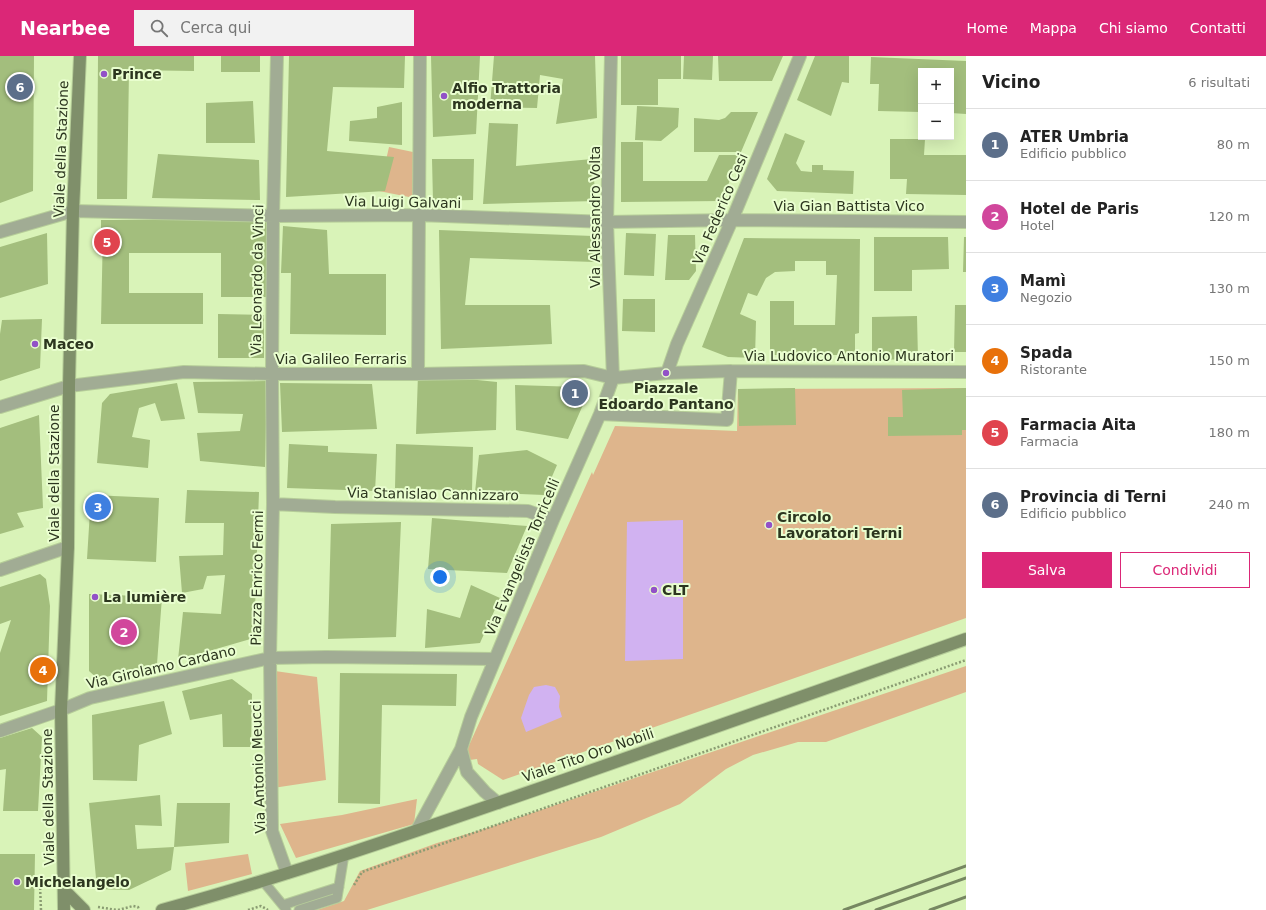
<!DOCTYPE html>
<html lang="it">
<meta charset="utf-8">
<style>
body{margin:0;font-family:"DejaVu Sans",sans-serif;background:#f2f2f2;color:#222}
.controls{position:absolute;right:12px;top:12px;display:grid;overflow:hidden;border-radius:0px;box-shadow:0 4px 16px #0002}
.controls button{width:36px;height:36px;display:grid;place-items:center;padding:0;border:0;border-bottom:1px solid #e0e0e0;background:#fff;color:#222;font:20px sans-serif}
.you{position:absolute;left:440px;top:521px;width:14px;height:14px;margin:-10px;border:3px solid #fff;border-radius:50%;background:#1a73e8;box-shadow:0 0 0 6px #1a73e833}
.badge{display:grid;place-items:center;width:26px;height:26px;border-radius:50%;background:#db2777;color:#fff;font-size:13px;font-weight:700}
.pin{position:absolute;translate:-50% -50%;border:2px solid #fff;box-shadow:0 1px 4px #0006}
.list{margin:0;padding:0;list-style:none}
h2{display:flex;justify-content:space-between;align-items:center;height:52px;margin:0;padding:0 16px;font-size:17px}
h2 small{font-size:13px;font-weight:400;color:#767676}
.list li{display:grid;grid-template-columns:26px 1fr auto;gap:12px;align-items:center;box-sizing:border-box;height:72px;padding:0 16px;border-top:1px solid #e0e0e0}
.list b{display:block;font-size:15px;white-space:nowrap}
.list p{margin:0;font-size:13px;white-space:nowrap;color:#767676}
.list em{font-size:13px;font-style:normal;color:#767676}
.actions{display:flex;gap:8px;padding:12px 16px}
.actions a{flex:1;padding:9px 0;border:1px solid #db2777;border-radius:0px;text-align:center;font-size:14px;color:#db2777}
.actions .main{background:#db2777;color:#fff}
.icon{flex:none;width:22px;height:22px;fill:none;stroke:currentColor;stroke-width:2;stroke-linecap:round;stroke-linejoin:round}
.map{position:relative;flex:none;width:966px;height:854px;overflow:hidden}
header{display:flex;align-items:center;gap:24px;box-sizing:border-box;height:56px;padding:0 20px;background:#db2777;color:#fff}
header strong{font-size:19px}
nav{display:flex;gap:22px;margin-inline-start:auto;font-size:14px}
.search{width:280px;height:36px;background:#f2f2f2;display:flex;align-items:center;gap:10px;box-sizing:border-box;padding:0 14px;border-radius:0px;color:#767676;font-size:15px}
main{display:flex}
aside{flex:1;background:#fff}
.map>svg:first-child{display:block}
.green{fill:#deb58c}
.water{fill:#d1b2f1}
.building{fill:#a3be7d}
.lines{fill:none;stroke-linecap:round;stroke-linejoin:round}
.lane-casing{stroke:#b6cd99;stroke-width:11}
.street-casing{stroke:#b6cd99;stroke-width:14}
.secondary-casing{stroke:#b6cd99;stroke-width:14}
.path{stroke:#8a9c72;stroke-width:2.5;stroke-dasharray:2 2;stroke-linecap:butt}
.lane{stroke:#a1ac94;stroke-width:9}
.street{stroke:#a1ac94;stroke-width:12}
.secondary{stroke:#7f8f6a;stroke-width:12}
.rail{stroke:#768761;stroke-width:3}
.poi-dot{fill:#9251c7;stroke:#e9fecf;stroke-width:1.5}
.labels{text-anchor:middle;stroke-width:4;stroke-linejoin:round;paint-order:stroke}
.poi-label{font-size:14px;font-weight:bold;fill:#2c361f;stroke:#e9fecf;text-anchor:start}
.street-label{font-size:14px;fill:#2c361f;stroke:#e9fecf}
</style>
<header>
<strong>Nearbee</strong>
<div class="search"><svg class="icon" aria-label="search" viewBox="0 0 24 24"><circle cx="10" cy="10" r="6"/><path d="M15 15l6 6"/></svg>Cerca qui</div>
<nav><a>Home</a><a>Mappa</a><a>Chi siamo</a><a>Contatti</a></nav>
</header>
<main>
<div class="map">
<svg width="966" height="854" viewBox="0 0 966 854">
<rect width="100%" height="100%" fill="#d9f3b8"/>
<path class="green" d="M389,91L413,96L414,142L379,135Z
M966,332V562L503,724L478,708L477,703L462,705L592,416L593,419L615,370L737,375L738,333Z
M966,610V636L826,686H798L753,699L726,713L680,748L601,781L367,854H317L344,845L360,815L437,787L484,773Z
M268,614L317,621L326,724L273,732Z
M417,743L414,768L296,802L280,768L342,759Z
M248,798L252,818L188,835L185,807Z"/>
<path class="water" d="M683,464V603L625,605L627,466Z
M546,629L555,631L560,640L559,651L562,661L526,676L521,662L529,639L534,631Z"/>
<path class="building" d="M0,0H34L33,135L0,147Z
M98,0H194V15L129,14L127,143H97Z
M221,0H260V16H221Z
M289,0H405L404,32L333,31L327,95L394,101L385,135L286,141Z
M431,0H480L476,78L433,81Z
M494,0H595L597,62L556,68L563,23L540,19L537,52L490,51Z
M621,0H681V23H658V49H621Z
M684,0H713L712,24L683,23Z
M718,0H783L772,25H719Z
M815,0H849V27L842,26L831,60L797,44Z
M871,1L966,5V58L951,57V15H921V56L878,55L879,28H870Z
M253,45L255,87H206V47Z
M402,46V89L349,85L350,65L377,62V51Z
M637,50L679,52L678,71L661,85L635,84Z
M731,56H758L741,96H694V62L719,64L725,62Z
M489,67L518,68L516,110L592,103L596,145L483,148Z
M785,77L805,85L796,107L801,115L812,116V109H823V114L854,115L853,138L777,135L767,123Z
M890,83H925L924,99H966V139L906,138L907,123H890Z
M621,86H643V125H707L719,99H741L721,145L621,146Z
M158,98L259,104L260,144L152,142Z
M432,103H474L473,144L433,145Z
M101,164H267V241H221V197H129V237H203V268H101L103,173H101Z
M283,170L327,174L329,218H386V279L290,278L291,217H281Z
M439,174L593,180L595,206L470,202L465,249H550L552,288L441,293Z
M47,177L48,228L0,242V191Z
M626,177L656,178L654,220L624,219Z
M668,179H695L696,215L689,224H665Z
M874,181H948L949,213L912,214V235H874Z
M964,181H966V216H963Z
M744,182L860,183L859,277L855,278V299H770V245H794V269H835L837,219H826V205H795V215L775,216L766,222L757,240L748,237L740,258L756,265L755,302L728,301L702,291Z
M623,243H655V276L622,275Z
M955,249H966V296H954Z
M218,258L264,259V302H218Z
M917,260L918,303L872,304V261Z
M42,263L40,312L0,325V278L2,264Z
M418,318L497,326L496,374L416,378Z
M267,325L265,411L200,405L197,377L240,375L243,358L198,357L193,326Z
M177,327L185,363L161,365L155,347L139,352L132,381L150,384L148,412L97,407L102,347L110,338Z
M280,327L372,328L377,373L282,376Z
M515,329L579,331L586,342L568,383L516,374Z
M795,332L796,369L739,370L738,333Z
M966,332V374H962V379L888,380V361H903L902,334Z
M39,359L43,452L17,457L24,471L0,478V372Z
M289,388L328,390V396L377,398L375,435L287,432Z
M396,388L473,391L472,435L395,432Z
M527,394L557,409L544,439L475,436L479,399Z
M187,434L259,436L254,582L178,604L183,556L221,558L225,519L207,520L203,533L182,537L179,500L223,499L224,467H185Z
M91,439L159,442L156,506L87,503Z
M432,462L527,470L507,517L428,513Z
M401,466L396,581L328,583L331,468Z
M40,518L46,523L50,550L47,645L0,660V597L11,564L0,568V531Z
M471,529L500,542L480,587L425,592L427,553L460,562Z
M89,538L162,541L157,608L98,623L89,615Z
M340,617L457,618L456,650L382,649L380,748L338,747Z
M232,623L252,638L251,691H223L222,658L190,664L182,635Z
M164,645L172,678L139,689L137,725L93,724L92,659Z
M32,672L42,681L38,755H3L6,713L0,714V682Z
M160,739L162,770L135,769L137,793L174,791L177,747H230L229,787L174,791L171,814L129,834L97,833L89,747Z
M0,798H35L34,854H0Z"/>
<g class="lines">
<g class="lane-casing">
<path id="lane" d="M263,825L286,853
M283,849L339,831
M299,854L337,842L344,799"/>
</g>
<g class="street-casing">
<path id="street" d="M277,0L273,160L272,318L273,448L270,602L272,775L287,817
M0,176L73,155L273,160L419,159L607,166L732,164L966,166
M731,315L966,316
M667,317L677,288L732,164L800,0
M418,318L420,0
M0,351L69,330L184,316L272,318H418L584,315L613,322L667,317L731,315L727,364L600,358
M273,448L335,451L528,455L553,464
M0,514L68,491
M0,675L61,654L90,642L270,602L326,601L495,603
M498,747L485,736L467,716L461,693L471,661L553,464L600,358L613,322L607,166L611,0
M417,774L461,693"/>
</g>
<g class="secondary-casing">
<path id="secondary" d="M65,835L84,854
M64,854L61,654L68,491L69,330L73,155L80,0
M162,854C298,817 431,770 564,724C698,677 832,630 966,583"/>
</g>
<path class="path" d="M354,829L362,816L966,604
M98,851L117,854
M41,854L40,829H49
M118,854L133,850L138,851L139,854
M248,854L261,850L268,854"/>
<use href="#lane" class="lane"/>
<use href="#street" class="street"/>
<use href="#secondary" class="secondary"/>
<path class="rail" d="M844,854L966,810
M876,854L966,822
M930,854L966,841"/>
</g>
<g class="poi-dot">
<circle cx="104" cy="18" r="4"/>
<circle cx="444" cy="40" r="4"/>
<circle cx="35" cy="288" r="4"/>
<circle cx="666" cy="317" r="4"/>
<circle cx="769" cy="469" r="4"/>
<circle cx="654" cy="534" r="4"/>
<circle cx="95" cy="541" r="4"/>
<circle cx="17" cy="826" r="4"/>
</g>
<g class="labels">
<g class="poi-label">
<text x="112" y="23">Prince</text>
<text x="452" y="37">Alfio Trattoria<tspan x="452" dy="16">moderna</tspan></text>
<text x="43" y="293">Maceo</text>
<text x="666" y="337" text-anchor="middle">Piazzale<tspan x="666" dy="16">Edoardo Pantano</tspan></text>
<text x="777" y="466">Circolo<tspan x="777" dy="16">Lavoratori Terni</tspan></text>
<text x="662" y="539">CLT</text>
<text x="103" y="546">La lumière</text>
<text x="25" y="831">Michelangelo</text>
</g>
<g class="street-label">
<text transform="translate(61 93) rotate(-88)" y="5">Viale della Stazione</text>
<text transform="translate(403 146) rotate(1)" y="5">Via Luigi Galvani</text>
<text x="849" y="155">Via Gian Battista Vico</text>
<text transform="translate(720 153) rotate(-67)" y="5">Via Federico Cesi</text>
<text transform="translate(595 161) rotate(-90)" y="5">Via Alessandro Volta</text>
<text transform="translate(257 224) rotate(-89)" y="5">Via Leonardo da Vinci</text>
<text x="849" y="305">Via Ludovico Antonio Muratori</text>
<text x="341" y="308">Via Galileo Ferraris</text>
<text transform="translate(54 417) rotate(-90)" y="5">Viale della Stazione</text>
<text transform="translate(433 438) rotate(1)" y="5">Via Stanislao Cannizzaro</text>
<text transform="translate(522 501) rotate(-67)" y="5">Via Evangelista Torricelli</text>
<text transform="translate(257 522) rotate(-89)" y="5">Piazza Enrico Fermi</text>
<text transform="translate(161 611) rotate(-13)" y="5">Via Girolamo Cardano</text>
<text transform="translate(588 699) rotate(-19)" y="5">Viale Tito Oro Nobili</text>
<text transform="translate(258 711) rotate(-92)" y="5">Via Antonio Meucci</text>
<text transform="translate(48 741) rotate(-91)" y="5">Viale della Stazione</text>
</g>
</g>
</svg>
<div class="controls">
<button>+</button>
<button>−</button>
</div>
<div class="you"></div>
<div class="pin badge" style="left:575px;top:337px;background:#5c6f8a">1</div>
<div class="pin badge" style="left:124px;top:576px;background:#d1479c">2</div>
<div class="pin badge" style="left:98px;top:451px;background:#3f7fe0">3</div>
<div class="pin badge" style="left:43px;top:614px;background:#e8710a">4</div>
<div class="pin badge" style="left:107px;top:186px;background:#e0444e">5</div>
<div class="pin badge" style="left:20px;top:31px;background:#5c6f8a">6</div>
</div>
<aside>
<h2>Vicino<small>6 risultati</small></h2>
<ul class="list">
<li><span class="badge" style="background:#5c6f8a">1</span><div><b>ATER Umbria</b><p>Edificio pubblico</p></div><em>80 m</em></li>
<li><span class="badge" style="background:#d1479c">2</span><div><b>Hotel de Paris</b><p>Hotel</p></div><em>120 m</em></li>
<li><span class="badge" style="background:#3f7fe0">3</span><div><b>Mamì</b><p>Negozio</p></div><em>130 m</em></li>
<li><span class="badge" style="background:#e8710a">4</span><div><b>Spada</b><p>Ristorante</p></div><em>150 m</em></li>
<li><span class="badge" style="background:#e0444e">5</span><div><b>Farmacia Aita</b><p>Farmacia</p></div><em>180 m</em></li>
<li><span class="badge" style="background:#5c6f8a">6</span><div><b>Provincia di Terni</b><p>Edificio pubblico</p></div><em>240 m</em></li>
</ul>
<div class="actions"><a class="main">Salva</a><a>Condividi</a></div>
</aside>
</main>
